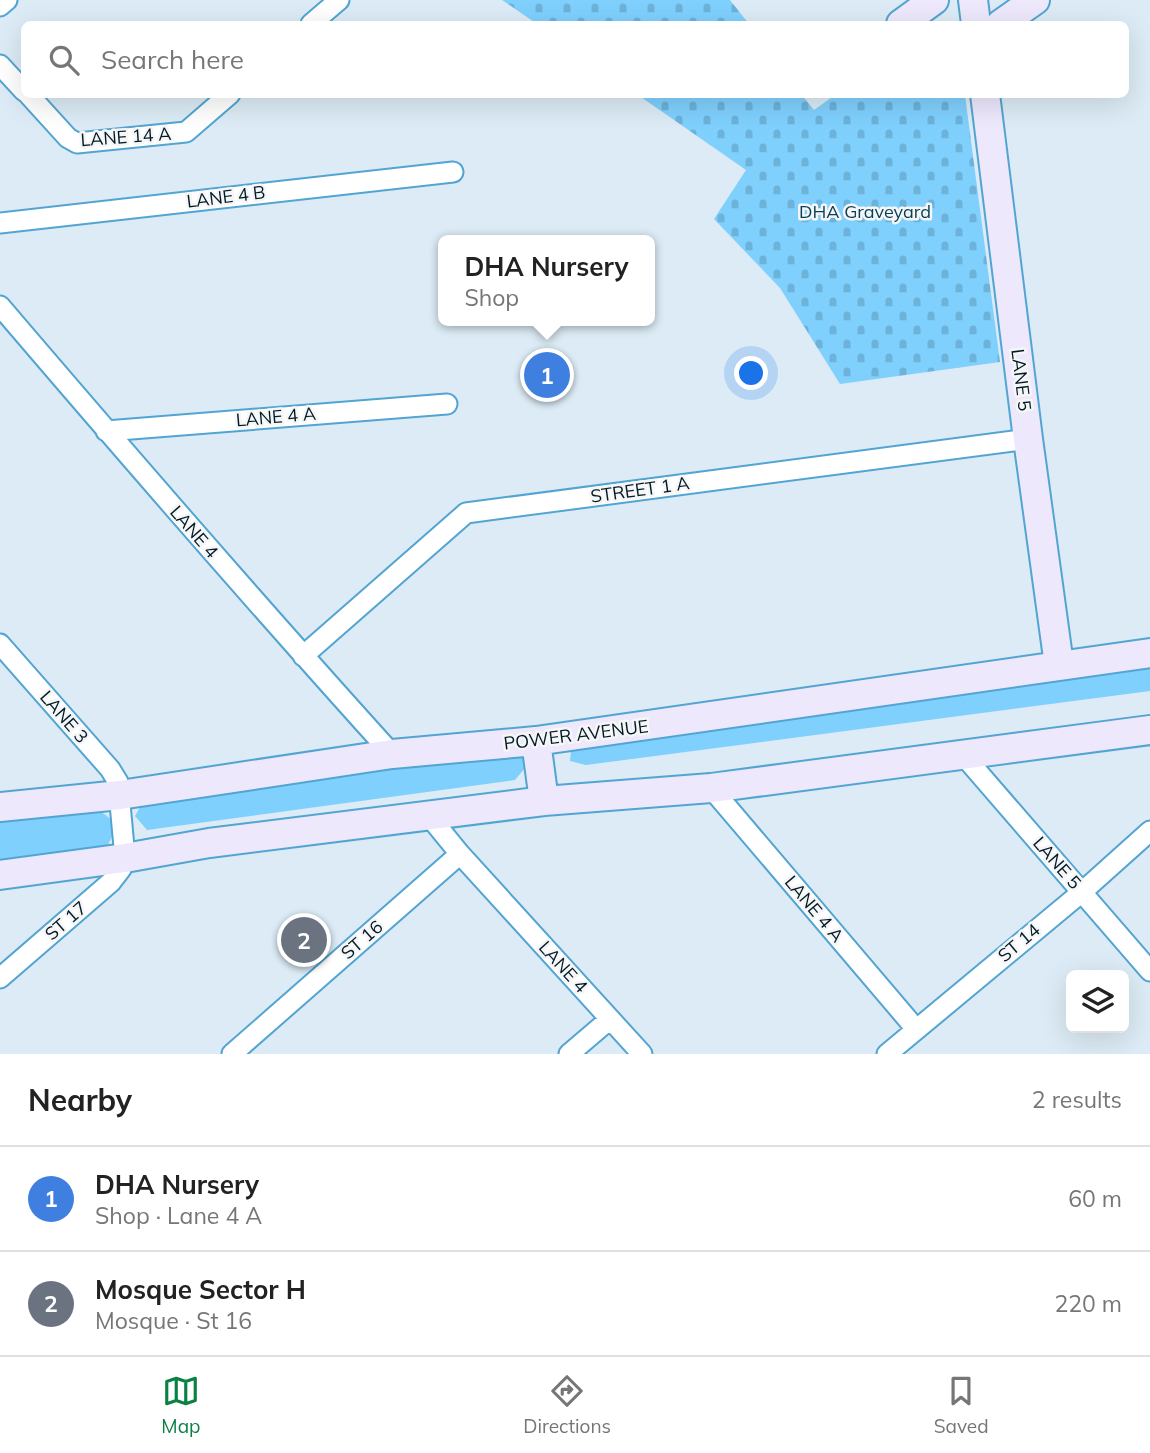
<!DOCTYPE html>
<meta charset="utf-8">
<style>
body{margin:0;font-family:Mulish,sans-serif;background:#f6f6f6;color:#222}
.controls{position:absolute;right:21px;bottom:21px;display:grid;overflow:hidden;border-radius:10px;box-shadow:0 7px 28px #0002}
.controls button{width:63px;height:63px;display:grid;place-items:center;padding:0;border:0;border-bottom:2px solid #e0e0e0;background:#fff;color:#222;font:35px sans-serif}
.you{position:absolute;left:752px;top:374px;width:24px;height:24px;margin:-18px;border:5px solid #fff;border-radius:50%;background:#1a73e8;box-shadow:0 0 0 10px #1a73e833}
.badge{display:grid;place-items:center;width:46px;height:46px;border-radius:50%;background:#0b8043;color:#fff;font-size:23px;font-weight:700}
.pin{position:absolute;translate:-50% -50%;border:4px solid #fff;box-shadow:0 2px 7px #0006}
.popup{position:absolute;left:438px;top:235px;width:217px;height:91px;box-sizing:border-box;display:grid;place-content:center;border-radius:10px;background:#fff;filter:drop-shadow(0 2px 5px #0005);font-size:23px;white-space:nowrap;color:#767676}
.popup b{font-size:26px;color:#222}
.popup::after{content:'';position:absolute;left:50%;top:100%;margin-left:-14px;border:14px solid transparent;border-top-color:#fff}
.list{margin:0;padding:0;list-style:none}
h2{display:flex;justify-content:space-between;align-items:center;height:91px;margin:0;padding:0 28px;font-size:30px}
h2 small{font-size:23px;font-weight:400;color:#767676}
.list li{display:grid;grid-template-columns:46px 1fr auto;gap:21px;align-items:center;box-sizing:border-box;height:105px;padding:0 28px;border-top:2px solid #e0e0e0}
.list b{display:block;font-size:26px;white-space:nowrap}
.list p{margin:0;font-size:23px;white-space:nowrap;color:#767676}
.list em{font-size:23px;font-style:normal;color:#767676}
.icon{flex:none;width:38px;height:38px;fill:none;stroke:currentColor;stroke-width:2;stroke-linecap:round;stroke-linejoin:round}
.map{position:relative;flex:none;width:1150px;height:1054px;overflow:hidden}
.search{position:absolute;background:#fff;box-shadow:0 7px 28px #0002;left:21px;right:21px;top:21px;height:77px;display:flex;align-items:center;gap:18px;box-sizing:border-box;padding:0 24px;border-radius:10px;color:#767676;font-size:26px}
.sheet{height:301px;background:#fff}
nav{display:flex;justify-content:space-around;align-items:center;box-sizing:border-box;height:98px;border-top:2px solid #e0e0e0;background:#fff;font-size:19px;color:#767676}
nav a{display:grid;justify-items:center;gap:4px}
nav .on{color:#0b8043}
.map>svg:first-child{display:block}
.green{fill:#7fd0fd}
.cemetery{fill:url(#cemetery-stones)}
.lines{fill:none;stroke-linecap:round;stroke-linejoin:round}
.street-casing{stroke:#52a5d2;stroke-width:23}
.secondary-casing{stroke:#52a5d2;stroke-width:32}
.street{stroke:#fff;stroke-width:19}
.secondary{stroke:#ede8fc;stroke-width:28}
.labels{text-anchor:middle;stroke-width:5;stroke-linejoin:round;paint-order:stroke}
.street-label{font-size:18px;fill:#011a28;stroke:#f6f6f6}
.park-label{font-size:18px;fill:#093e57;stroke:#f6f6f6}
</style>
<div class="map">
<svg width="1150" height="1054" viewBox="0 0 1150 1054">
<defs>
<pattern id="cemetery-stones" width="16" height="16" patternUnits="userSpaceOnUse" patternTransform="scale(1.75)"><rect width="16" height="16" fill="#7fd0fd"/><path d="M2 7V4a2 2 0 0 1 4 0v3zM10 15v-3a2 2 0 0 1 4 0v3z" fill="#6cb2d9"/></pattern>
</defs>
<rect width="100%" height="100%" fill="#dcebf5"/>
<path class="green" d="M1150,663V691L586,765L570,761L572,740Z
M524,748L530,762L515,780L147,830L135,816L148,793Z
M94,810C118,816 117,832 105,849L0,865V822Z"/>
<path class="cemetery" d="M502,0H730L749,24H537Z
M638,95H802L814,110L835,95H965L1000,362L840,384L780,288L714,219L746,170Z"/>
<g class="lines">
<g class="street-casing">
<path id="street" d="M0,6L7,0
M311,24L339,0
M0,65L24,91
M28,94L68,138L77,143L186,132L230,94
M0,223L453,172
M0,306C129,457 259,607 392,754
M106,431L447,404
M0,644L110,769L118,782L125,858L121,869L111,882L0,978
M303,656L466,513L1028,439
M964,756L1150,971
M711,788L916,1029
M429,816L460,854L642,1054
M232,1054L460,854
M569,1054L610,1019
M887,1054L1082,892L1150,831"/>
</g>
<g class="secondary-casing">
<path id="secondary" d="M973,0L976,24
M901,24L934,0
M1001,24L1035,0
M985,94L1028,439L1059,665
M536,741L544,801
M0,807L120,795L392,754L536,741L1150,653
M0,875L125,858L209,843L544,801L711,788L1150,730"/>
</g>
<use href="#street" class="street"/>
<use href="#secondary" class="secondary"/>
</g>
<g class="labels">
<g class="street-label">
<text transform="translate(126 137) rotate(-4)" y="6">LANE 14 A</text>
<text transform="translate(226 197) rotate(-7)" y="6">LANE 4 B</text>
<text transform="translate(1021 380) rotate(83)" y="6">LANE 5</text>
<text transform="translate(276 417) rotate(-5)" y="6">LANE 4 A</text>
<text transform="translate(640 490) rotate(-8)" y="6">STREET 1 A</text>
<text transform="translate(194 532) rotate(49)" y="6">LANE 4</text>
<text transform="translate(64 717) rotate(49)" y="6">LANE 3</text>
<text transform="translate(576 735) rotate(-7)" y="6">POWER AVENUE</text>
<text transform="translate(1057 863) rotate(49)" y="6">LANE 5</text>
<text transform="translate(814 909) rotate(50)" y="6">LANE 4 A</text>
<text transform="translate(66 921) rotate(-41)" y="6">ST 17</text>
<text transform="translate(362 940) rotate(-41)" y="6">ST 16</text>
<text transform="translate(1019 943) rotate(-40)" y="6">ST 14</text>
<text transform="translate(563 967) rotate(48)" y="6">LANE 4</text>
</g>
<g class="park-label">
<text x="865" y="218">DHA Graveyard</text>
</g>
</g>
</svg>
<div class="controls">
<button><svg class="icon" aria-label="layers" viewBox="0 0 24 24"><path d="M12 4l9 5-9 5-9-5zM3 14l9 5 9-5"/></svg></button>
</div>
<div class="you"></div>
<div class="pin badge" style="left:547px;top:375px;background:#3f7fe0">1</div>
<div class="popup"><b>DHA Nursery</b>Shop</div>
<div class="pin badge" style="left:304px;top:940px;background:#6b7280">2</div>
<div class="search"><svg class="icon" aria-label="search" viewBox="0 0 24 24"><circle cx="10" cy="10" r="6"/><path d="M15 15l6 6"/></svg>Search here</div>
</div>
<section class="sheet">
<h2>Nearby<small>2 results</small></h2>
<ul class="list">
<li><span class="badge" style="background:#3f7fe0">1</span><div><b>DHA Nursery</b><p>Shop · Lane 4 A</p></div><em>60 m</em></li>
<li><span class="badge" style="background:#6b7280">2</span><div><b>Mosque Sector H</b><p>Mosque · St 16</p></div><em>220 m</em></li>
</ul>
</section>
<nav>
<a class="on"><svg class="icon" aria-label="map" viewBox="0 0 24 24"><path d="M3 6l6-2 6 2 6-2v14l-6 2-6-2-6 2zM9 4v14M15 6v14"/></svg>Map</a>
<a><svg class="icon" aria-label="directions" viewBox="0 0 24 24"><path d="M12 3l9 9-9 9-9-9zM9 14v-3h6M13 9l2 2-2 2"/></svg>Directions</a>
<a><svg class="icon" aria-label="saved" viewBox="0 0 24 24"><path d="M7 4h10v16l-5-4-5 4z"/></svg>Saved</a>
</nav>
